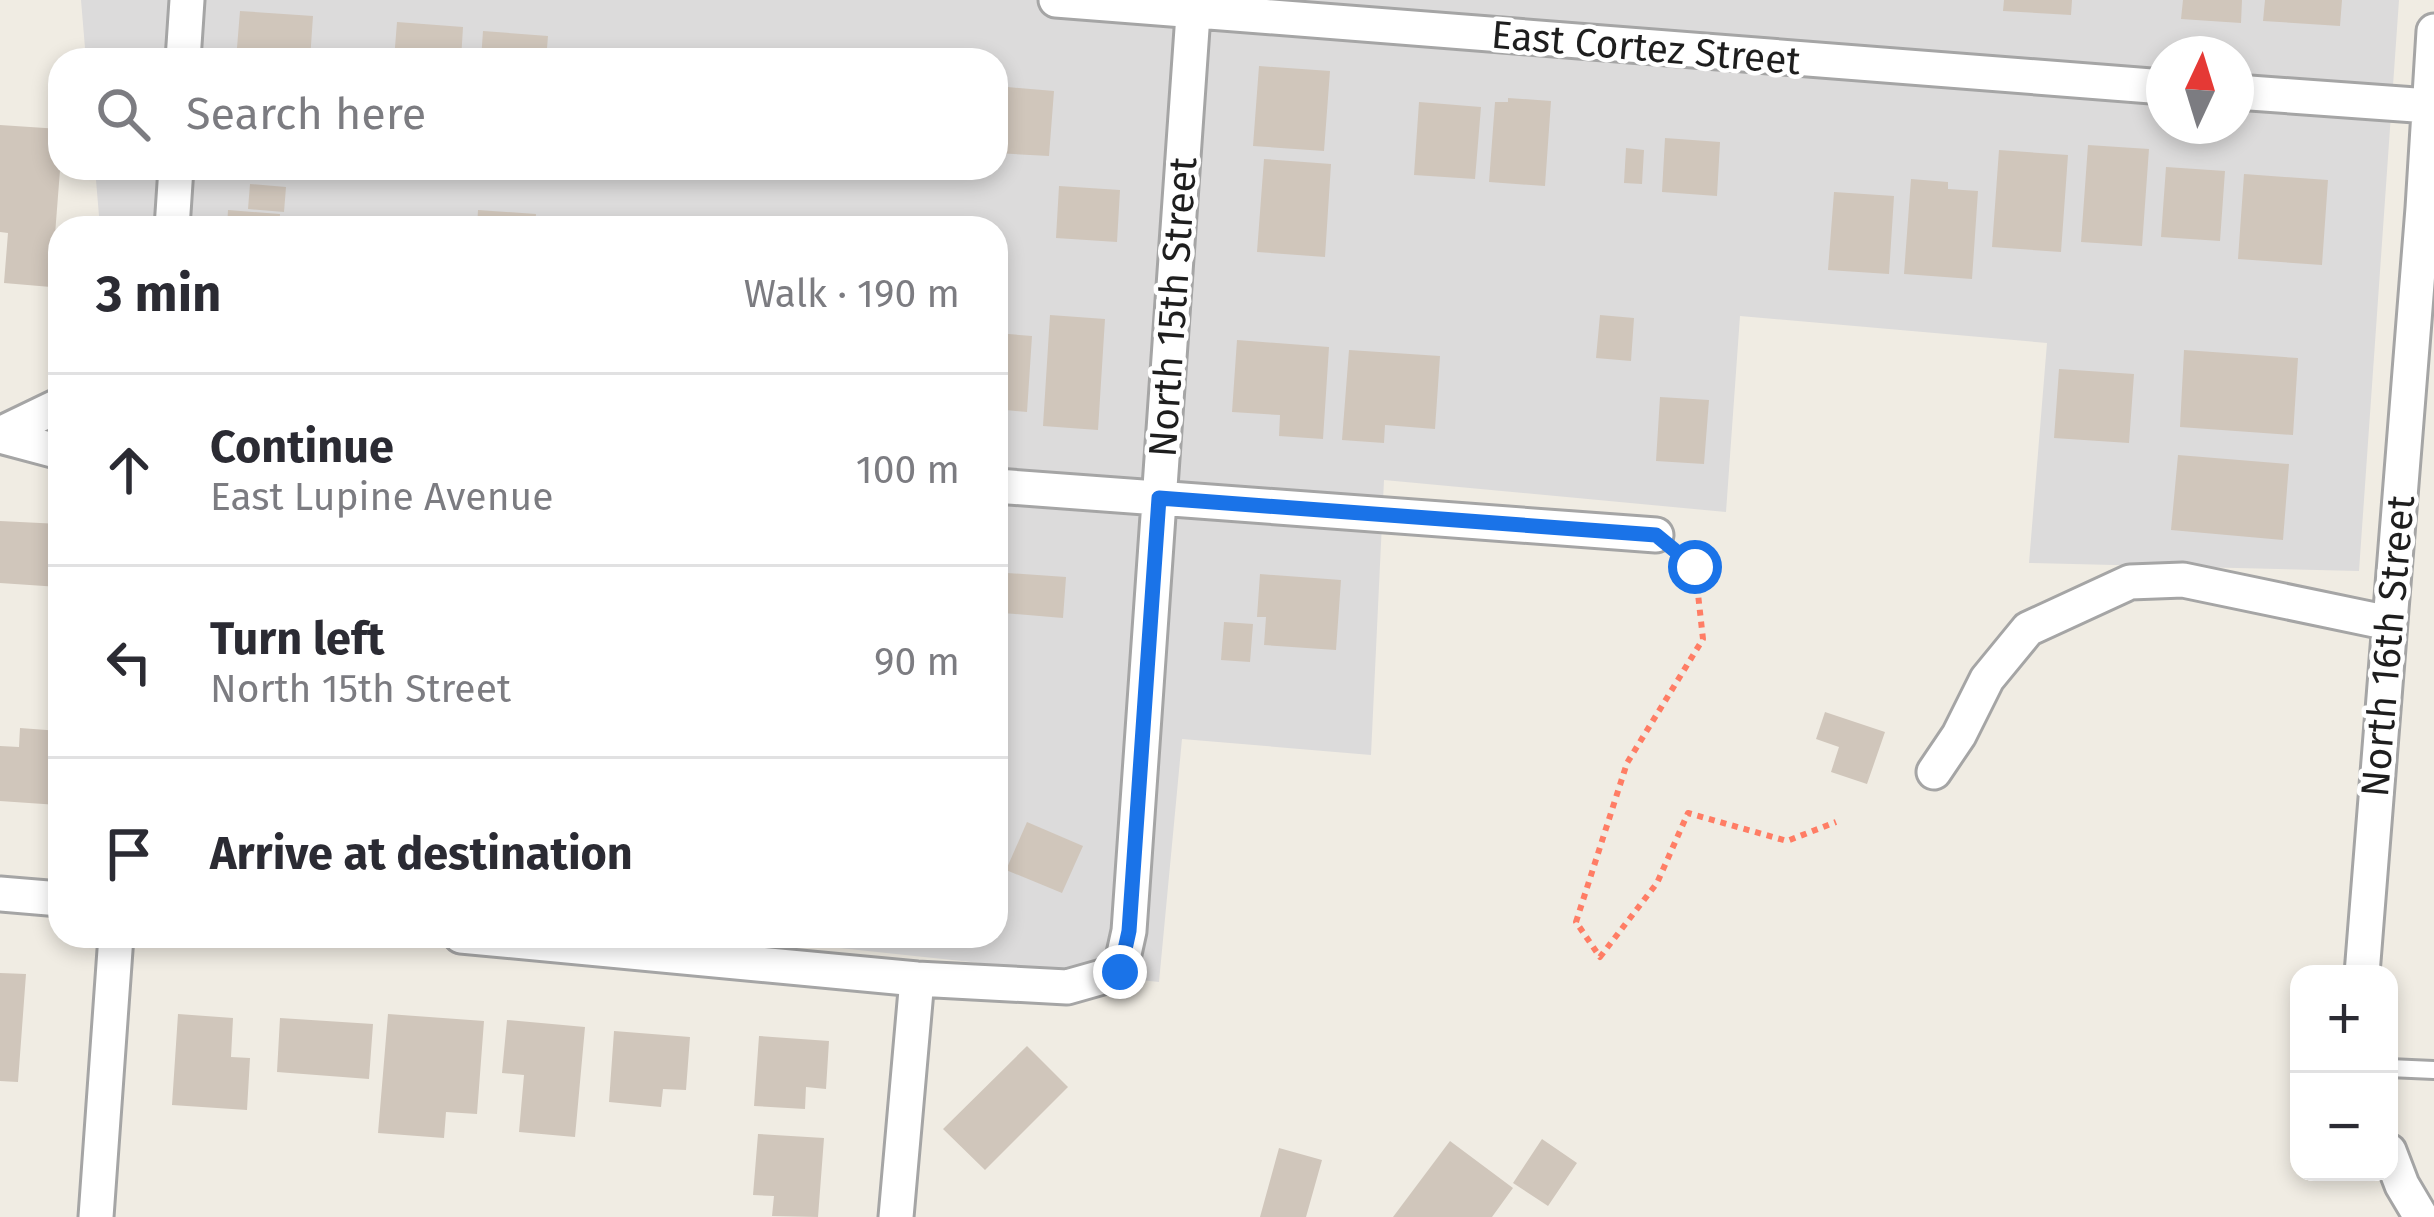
<!DOCTYPE html>
<meta charset="utf-8">
<style>
body{margin:0;font-family:"Fira Sans",sans-serif;background:#f7f7f7;color:#2b2b33}
.controls{position:absolute;right:36px;bottom:36px;display:grid;overflow:hidden;border-radius:24px;box-shadow:0 6px 18px #0003}
.controls button{width:108px;height:108px;display:grid;place-items:center;padding:0;border:0;border-bottom:3px solid #e1e1e2;background:#fff;color:#2b2b33;font:60px sans-serif}
.compass{position:absolute;left:2146px;top:36px;width:108px;height:108px;border-radius:50%;background:#fff;box-shadow:0 6px 18px #0003;rotate:4deg}
.stop{position:absolute;width:36px;height:36px;margin:-27px;border:9px solid #1a73e8;border-radius:50%;background:#fff}
.stop.end{background:#1a73e8;border-color:#fff;box-shadow:0 3px 12px #0008}
.list{margin:0;padding:0;list-style:none}
h2{display:flex;justify-content:space-between;align-items:center;height:156px;margin:0;padding:0 48px;font-size:51px}
h2 small{font-size:39px;font-weight:400;color:#7c7c81}
.list li{display:grid;grid-template-columns:78px 1fr auto;gap:36px;align-items:center;box-sizing:border-box;height:192px;padding:0 48px;border-top:3px solid #e1e1e2}
.list b{display:block;font-size:45px;white-space:nowrap}
.list p{margin:0;font-size:39px;white-space:nowrap;color:#7c7c81}
.list em{font-size:39px;font-style:normal;color:#7c7c81}
.icon{flex:none;width:66px;height:66px;fill:none;stroke:currentColor;stroke-width:2;stroke-linecap:round;stroke-linejoin:round}
.map{position:relative;flex:none;width:2434px;height:1217px;overflow:hidden}
.search{position:absolute;background:#fff;box-shadow:0 6px 18px #0003;left:48px;top:48px;width:960px;height:132px;display:flex;align-items:center;gap:30px;box-sizing:border-box;padding:0 42px;border-radius:36px;color:#7c7c81;font-size:45px}
.panel{position:absolute;background:#fff;box-shadow:0 6px 18px #0003;left:48px;top:216px;width:960px;height:732px;border-radius:36px}
.map>svg:first-child{display:block}
.residential{fill:#dcdbdb;fill-rule:evenodd}
.building{fill:#d0c6bb}
.lines{fill:none;stroke-linecap:round;stroke-linejoin:round}
.service-casing{stroke:#a5a5a5;stroke-width:22}
.minor-casing{stroke:#a5a5a5;stroke-width:39}
.path{stroke:#ff7d65;stroke-width:6;stroke-dasharray:6 6;stroke-linecap:butt}
.service{stroke:#fff;stroke-width:16}
.minor{stroke:#fff;stroke-width:33}
.route{stroke:#1a73e8;stroke-width:15}
.labels{text-anchor:middle;stroke-width:9;stroke-linejoin:round;paint-order:stroke}
.street-label{font-size:39px;fill:#1e1e1e;stroke:#fff}
</style>
<div class="map">
<svg width="2434" height="1217" viewBox="0 0 2434 1217">
<rect width="100%" height="100%" fill="#f0ece3"/>
<path class="residential" d="M81,0H2399L2359,571L2029,563L2047,343L1740,316L1726,512L1384,480L1371,755L1182,739L1159,982L726,936H996V228H100L95,168H996V60H86ZM2164,54H2236V126H2164Z"/>
<path class="building" d="M2004,0H2072L2071,15L2003,11Z
M2183,0H2242L2241,23L2181,19Z
M2265,0H2342L2340,26L2263,21Z
M240,11L313,16L310,60H236Z
M397,22L463,27L461,60H394Z
M483,31L548,36L546,60H481Z
M1259,66L1330,71L1324,151L1253,146Z
M996,86L1054,91L1049,156L996,153Z
M1508,98L1551,101L1545,186L1489,182L1495,102H1508Z
M1419,102L1481,107L1475,179L1414,175Z
M0,125L60,129V170L51,287L4,283L8,233L0,232Z
M1665,138L1720,142L1717,196L1662,192Z
M2088,145L2149,149L2142,246L2081,242Z
M1626,148L1644,150L1642,184L1624,183Z
M1999,150L2068,155L2061,252L1992,247Z
M1264,159L1331,164L1325,257L1257,252Z
M2166,167L2225,171L2220,241L2161,237Z
M2244,174L2328,180L2322,265L2238,259Z
M1911,179L1948,182V189L1978,191L1972,279L1904,274Z
M250,184L286,187L284,212L248,209Z
M1059,186L1120,190L1117,242L1056,238Z
M1834,192L1894,196L1889,274L1828,270Z
M228,210L280,214L279,228H227Z
M478,210L536,214L535,228H477Z
M1050,315L1105,319L1098,430L1043,426Z
M1600,315L1634,318L1631,361L1596,358Z
M996,333L1032,336L1027,412L996,409Z
M1237,340L1329,347L1323,439L1279,436L1280,415L1232,412Z
M1349,350L1440,356L1435,429L1385,425L1384,443L1342,440Z
M2184,350L2298,358L2293,435L2180,427Z
M2059,369L2134,374L2129,443L2054,438Z
M1660,397L1709,400L1704,464L1656,461Z
M2178,455L2289,464L2283,540L2171,530Z
M0,521L60,524L59,587L0,583Z
M1007,573L1066,577L1063,618L1003,613Z
M1260,574L1341,580L1336,650L1264,645L1266,617H1257Z
M1224,622L1253,624L1250,662L1221,660Z
M1825,712L1885,732L1867,784L1831,772L1839,747L1816,739Z
M20,728L60,731L58,805L0,801V746L19,747Z
M1027,822L1083,846L1062,893L1006,870Z
M0,973L26,974L18,1082L0,1081Z
M178,1014L233,1018L231,1057L250,1058L247,1110L172,1105Z
M388,1014L484,1021L477,1114L446,1112L444,1138L378,1133Z
M280,1018L373,1024L369,1079L277,1072Z
M507,1020L585,1027L575,1137L519,1132L524,1075L502,1073Z
M614,1031L690,1037L686,1090L663,1089L661,1107L609,1102Z
M759,1036L829,1041L826,1089L806,1087L805,1109L754,1106Z
M1027,1046L1068,1087L985,1170L943,1129Z
M758,1134L824,1138L818,1217L772,1216L774,1196L753,1195Z
M1542,1139L1577,1163L1548,1206L1513,1183Z
M1450,1141L1513,1188L1492,1217H1393Z
M1279,1148L1322,1160L1306,1217H1260Z"/>
<g class="lines">
<g class="service-casing">
<path id="service" d="M2389,1068L2434,1070"/>
</g>
<g class="minor-casing">
<path id="minor" d="M1056,0L2164,87
M183,60L187,0
M2236,92L2429,106
M172,228L176,168
M0,434L60,405
M0,436L60,452
M996,486L1656,535
M1934,772L1959,735L1987,679L2028,629L2130,582L2183,580L2389,623
M0,894L60,899
M461,936L917,979L1067,987L1120,972L1129,931L1194,0
M2362,974L2423,208L2434,31
M2389,1151L2402,1185L2421,1217
M96,1217L116,936
M896,1217L917,979"/>
</g>
<path class="path" d="M1682,556L1695,567L1703,639L1627,763L1576,922L1600,957L1657,883L1688,813L1787,841L1836,822"/>
<use href="#service" class="service"/>
<use href="#minor" class="minor"/>
</g>
<g class="lines">
<path class="route" d="M1120,972L1129,931L1159,498L1656,535L1695,567"/>
</g>
<g class="labels">
<g class="street-label">
<text transform="translate(1646 47) rotate(5)" y="14">East Cortez Street</text>
<text transform="translate(1172 307) rotate(-86)" y="14">North 15th Street</text>
<text transform="translate(2387 646) rotate(-85)" y="14">North 16th Street</text>
</g>
</g>
</svg>
<div class="controls">
<button>+</button>
<button>−</button>
</div>
<svg class="compass" viewBox="-18 -18 36 36"><path d="M0-13l5 13h-10z" fill="#e53935"/><path d="M0 13l5-13h-10z" fill="#7c7c81"/></svg>
<div class="stop" style="left:1695px;top:567px"></div>
<div class="stop end" style="left:1120px;top:972px"></div>
<div class="search"><svg class="icon" aria-label="search" viewBox="0 0 24 24"><circle cx="10" cy="10" r="6"/><path d="M15 15l6 6"/></svg>Search here</div>
<section class="panel">
<h2>3 min<small>Walk · 190 m</small></h2>
<ul class="list">
<li><svg class="icon" aria-label="ahead" viewBox="0 0 24 24"><path d="M12 20V5M6 11l6-6 6 6"/></svg><div><b>Continue</b><p>East Lupine Avenue</p></div><em>100 m</em></li>
<li><svg class="icon" aria-label="left" viewBox="0 0 24 24"><path d="M17 20v-9H6M10 6l-5 5 5 5"/></svg><div><b>Turn left</b><p>North 15th Street</p></div><em>90 m</em></li>
<li><svg class="icon" aria-label="arrive" viewBox="0 0 24 24"><path d="M6 21V4h12l-3 4 3 4H6"/></svg><div><b>Arrive at destination</b></div></li>
</ul>
</section>
</div>
